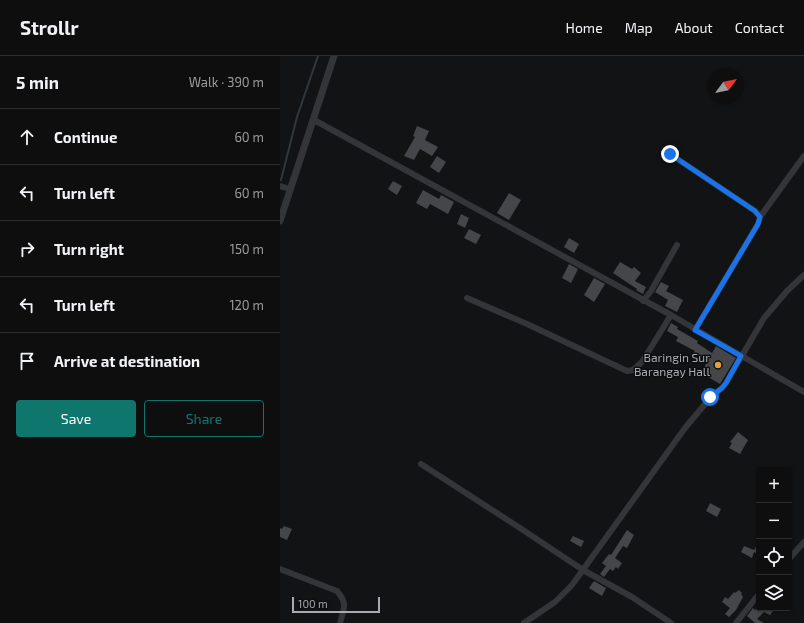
<!DOCTYPE html>
<meta charset="utf-8">
<style>
body{margin:0;font-family:"Exo 2",sans-serif;background:#171718;color:#f1f3f6}
.controls{position:absolute;right:12px;bottom:12px;display:grid;overflow:hidden;border-radius:4px;box-shadow:0 1px 3px #0004}
.controls button{width:36px;height:36px;display:grid;place-items:center;padding:0;border:0;border-bottom:1px solid #2e2e2f;background:#0e0e0f;color:#f1f3f6;font:20px sans-serif}
.compass{position:absolute;left:428px;top:12px;width:36px;height:36px;border-radius:50%;background:#0e0e0f;box-shadow:0 1px 3px #0004;rotate:58deg}
.scale{position:absolute;left:12px;bottom:10px;width:88px;box-sizing:border-box;padding-left:4px;border:2px solid #a5aab3;border-top:0;font-size:11px;line-height:14px;white-space:nowrap;color:#a5aab3;-webkit-text-stroke:3px #0e0e0f;paint-order:stroke}
.stop{position:absolute;width:12px;height:12px;margin:-9px;border:3px solid #1a73e8;border-radius:50%;background:#fff}
.stop.end{background:#1a73e8;border-color:#fff;box-shadow:0 1px 4px #0008}
.list{margin:0;padding:0;list-style:none}
h2{display:flex;justify-content:space-between;align-items:center;height:52px;margin:0;padding:0 16px;font-size:17px}
h2 small{font-size:13px;font-weight:400;color:#9b9c9e}
.list li{display:grid;grid-template-columns:26px 1fr auto;gap:12px;align-items:center;box-sizing:border-box;height:56px;padding:0 16px;border-top:1px solid #2e2e2f}
.list b{display:block;font-size:15px;white-space:nowrap}
.list em{font-size:13px;font-style:normal;color:#9b9c9e}
.actions{display:flex;gap:8px;padding:12px 16px}
.actions a{flex:1;padding:9px 0;border:1px solid #0f766e;border-radius:4px;text-align:center;font-size:14px;color:#0f766e}
.actions .main{background:#0f766e;color:#fff}
.icon{flex:none;width:22px;height:22px;fill:none;stroke:currentColor;stroke-width:2;stroke-linecap:round;stroke-linejoin:round}
.map{position:relative;flex:none;width:524px;height:567px;overflow:hidden}
header{display:flex;align-items:center;gap:24px;box-sizing:border-box;height:56px;padding:0 20px;background:#0e0e0f;border-bottom:1px solid #2e2e2f}
header strong{font-size:19px}
nav{display:flex;gap:22px;margin-inline-start:auto;font-size:14px}
main{display:flex}
aside{flex:1;background:#0e0e0f}
.map>svg:first-child{display:block}
.lines{fill:none;stroke-linecap:round;stroke-linejoin:round}
.stream{stroke:#2f383d;stroke-width:2}
.building{fill:#444649}
.minor{stroke:#343538;stroke-width:6}
.tertiary{stroke:#343538;stroke-width:7}
.route{stroke:#1a73e8;stroke-width:5}
.poi-dot{fill:#e09e3e;stroke:#0e0e0f;stroke-width:1.5}
.labels{text-anchor:middle;stroke-width:3;stroke-linejoin:round;paint-order:stroke}
.poi-label{font-size:12px;fill:#a5aab3;stroke:#0e0e0f;text-anchor:end}
</style>
<header>
<strong>Strollr</strong>
<nav><a>Home</a><a>Map</a><a>About</a><a>Contact</a></nav>
</header>
<main>
<aside>
<h2>5 min<small>Walk · 390 m</small></h2>
<ul class="list">
<li><svg class="icon" aria-label="ahead" viewBox="0 0 24 24"><path d="M12 20V5M6 11l6-6 6 6"/></svg><div><b>Continue</b></div><em>60 m</em></li>
<li><svg class="icon" aria-label="left" viewBox="0 0 24 24"><path d="M17 20v-9H6M10 6l-5 5 5 5"/></svg><div><b>Turn left</b></div><em>60 m</em></li>
<li><svg class="icon" aria-label="right" viewBox="0 0 24 24"><path d="M7 20v-9h11M14 6l5 5-5 5"/></svg><div><b>Turn right</b></div><em>150 m</em></li>
<li><svg class="icon" aria-label="left" viewBox="0 0 24 24"><path d="M17 20v-9H6M10 6l-5 5 5 5"/></svg><div><b>Turn left</b></div><em>120 m</em></li>
<li><svg class="icon" aria-label="arrive" viewBox="0 0 24 24"><path d="M6 21V4h12l-3 4 3 4H6"/></svg><div><b>Arrive at destination</b></div></li>
</ul>
<div class="actions"><a class="main">Save</a><a>Share</a></div>
</aside>
<div class="map">
<svg width="524" height="567" viewBox="0 0 524 567">
<rect width="100%" height="100%" fill="#121314"/>
<g class="lines">
<path class="stream" d="M1,124L17,61L38,0"/>
</g>
<path class="building" d="M137,70L149,75L145,84L158,91L152,100L140,93L134,104L124,100L135,81L133,80Z
M157,100L166,106L159,117L150,111Z
M113,125L122,130L117,139L108,133Z
M143,134L159,143L161,139L174,146L168,158L150,148L147,153L136,147Z
M229,137L241,144L229,164L217,157Z
M181,158L189,162L185,172L177,168Z
M189,173L201,179L196,188L184,182Z
M289,182L299,188L294,197L284,191Z
M340,206L352,213L354,211L361,217L355,225L366,231L363,238L356,234L357,233L333,217Z
M289,208L298,213L291,227L282,222Z
M314,222L325,228L314,246L304,239Z
M381,226L389,230L386,235L403,244L397,256L385,250L388,244L375,236Z
M391,267L398,271L397,273L418,285L417,287L432,297L436,290L456,302L440,328L421,317L427,306L413,297L415,295L396,285L398,281L387,275Z
M458,376L468,384L460,398L449,392L452,387L450,386Z
M430,447L441,453L437,461L426,455Z
M4,470L12,473L7,484L0,481V472L2,473Z
M347,474L354,479L347,492L343,490L335,502L342,507L338,513L336,511L333,515L330,513L324,521L320,518L326,510L322,507L329,498L331,499Z
M293,480L304,485L301,491L290,485Z
M479,485V499L474,496L472,502L461,496L464,490L474,494Z
M314,525L326,532L322,540L309,532Z
M459,534L462,537L461,538L463,541L456,554L449,561L445,558L450,552L442,546L445,541L448,543L454,536L455,537Z
M479,550V552H489L493,555L490,559L484,556L477,563L484,567H475L467,560L473,552L475,554Z"/>
<g class="lines">
<path class="minor" d="M34,64L391,259L524,336
M390,98L475,155L480,161L478,168L415,274
M0,130L10,133
M480,161L524,100
M187,242L247,268L347,315L353,314L362,306L391,259
M363,245L371,235L397,189
M141,408L240,472L303,514L352,541L391,567
M509,503L524,486
M0,513L57,535C68,548 64,552 60,567
M244,567L275,546L292,529L405,372L431,341L442,332L446,327L484,262L507,235L524,219
M456,567L479,538"/>
<path class="tertiary" d="M0,165L54,0"/>
</g>
<g class="lines">
<path class="route" d="M390,98L475,155L480,161L478,168L415,274L461,300L446,327L442,332L430,341"/>
</g>
<circle class="poi-dot" cx="438" cy="309" r="4"/>
<g class="labels">
<g class="poi-label">
<text x="430" y="306">Baringin Sur<tspan x="430" dy="14">Barangay Hall</tspan></text>
</g>
</g>
</svg>
<div class="controls">
<button>+</button>
<button>−</button>
<button><svg class="icon" aria-label="locate" viewBox="0 0 24 24"><circle cx="12" cy="12" r="6"/><path d="M12 2v4M12 18v4M2 12h4M18 12h4"/></svg></button>
<button><svg class="icon" aria-label="layers" viewBox="0 0 24 24"><path d="M12 4l9 5-9 5-9-5zM3 14l9 5 9-5"/></svg></button>
</div>
<svg class="compass" viewBox="-18 -18 36 36"><path d="M0-13l5 13h-10z" fill="#e53935"/><path d="M0 13l5-13h-10z" fill="#9b9c9e"/></svg>
<div class="scale">100 m</div>
<div class="stop" style="left:430px;top:341px"></div>
<div class="stop end" style="left:390px;top:98px"></div>
</div>
</main>
